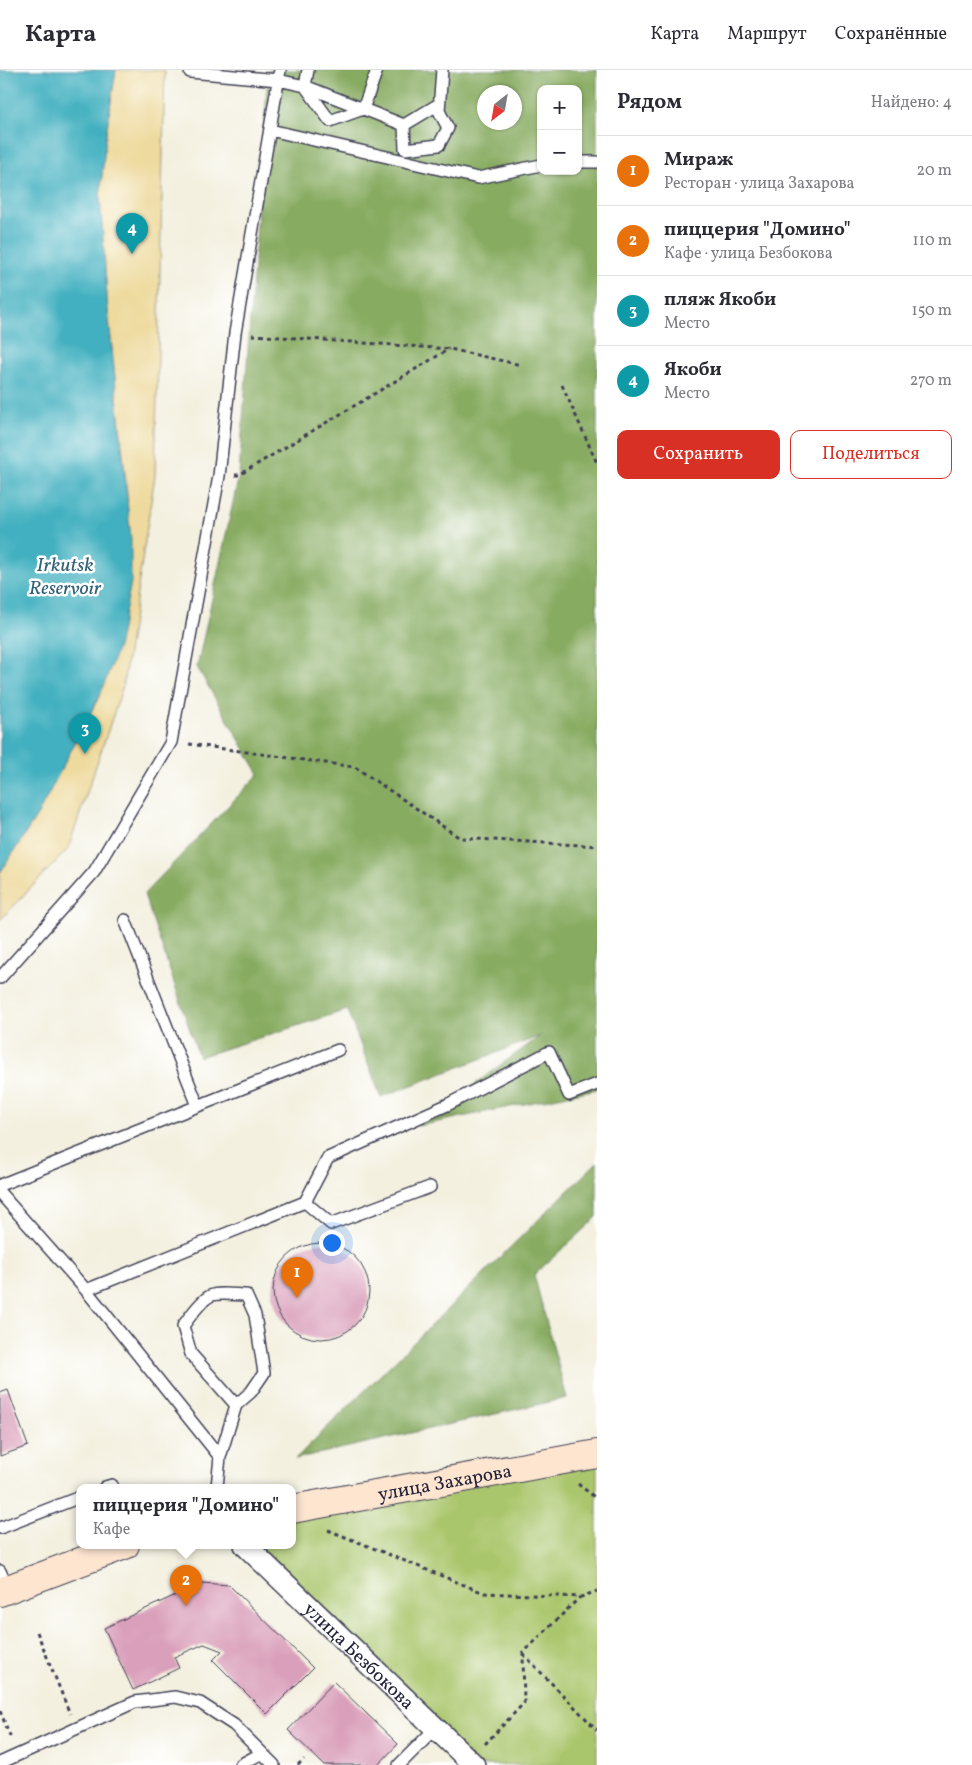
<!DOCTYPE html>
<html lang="ru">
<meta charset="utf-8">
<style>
body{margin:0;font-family:Vollkorn,serif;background:#f2f2f3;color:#2b2b33}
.controls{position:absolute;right:15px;top:15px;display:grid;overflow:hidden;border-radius:10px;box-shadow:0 1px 4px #0004}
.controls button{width:45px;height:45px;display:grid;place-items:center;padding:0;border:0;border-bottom:1px solid #e1e1e2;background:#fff;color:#2b2b33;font:25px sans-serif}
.compass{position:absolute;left:477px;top:15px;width:45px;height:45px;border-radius:50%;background:#fff;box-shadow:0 1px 4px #0004;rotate:211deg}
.you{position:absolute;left:331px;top:1172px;width:18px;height:18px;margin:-12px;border:4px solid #fff;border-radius:50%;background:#1a73e8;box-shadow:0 0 0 8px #1a73e833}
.badge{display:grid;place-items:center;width:32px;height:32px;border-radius:50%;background:#d93025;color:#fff;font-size:16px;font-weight:700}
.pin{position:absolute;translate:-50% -41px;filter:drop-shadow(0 1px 2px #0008)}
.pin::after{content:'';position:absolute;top:26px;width:18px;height:15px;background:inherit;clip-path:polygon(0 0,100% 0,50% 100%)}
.popup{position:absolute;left:76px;top:1414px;width:220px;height:65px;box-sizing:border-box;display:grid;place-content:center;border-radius:10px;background:#fff;filter:drop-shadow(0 1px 4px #0005);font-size:16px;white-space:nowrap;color:#7c7c81}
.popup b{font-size:19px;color:#2b2b33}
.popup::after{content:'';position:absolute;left:50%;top:100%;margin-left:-10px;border:10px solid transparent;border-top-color:#fff}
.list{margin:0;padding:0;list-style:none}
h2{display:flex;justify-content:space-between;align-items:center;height:65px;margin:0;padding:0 20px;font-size:21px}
h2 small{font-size:16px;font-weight:400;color:#7c7c81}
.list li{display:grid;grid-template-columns:32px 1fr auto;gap:15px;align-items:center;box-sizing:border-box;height:70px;padding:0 20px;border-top:1px solid #e1e1e2}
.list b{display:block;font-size:19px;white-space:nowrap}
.list p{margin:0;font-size:16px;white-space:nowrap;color:#7c7c81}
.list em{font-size:16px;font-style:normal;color:#7c7c81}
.actions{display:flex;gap:10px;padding:15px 20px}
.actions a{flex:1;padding:11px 0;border:1px solid #d93025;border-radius:10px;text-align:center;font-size:18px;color:#d93025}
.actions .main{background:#d93025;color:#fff}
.map{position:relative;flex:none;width:597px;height:1695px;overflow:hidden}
header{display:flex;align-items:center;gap:30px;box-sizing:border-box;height:70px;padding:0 25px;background:#fff;border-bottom:1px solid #e1e1e2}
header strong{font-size:24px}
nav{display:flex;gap:28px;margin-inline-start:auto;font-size:18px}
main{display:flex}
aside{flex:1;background:#fff}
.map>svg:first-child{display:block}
.green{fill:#aac66c;stroke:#667454}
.forest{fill:#87ab60;stroke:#54664e;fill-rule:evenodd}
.sand{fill:#eeda9e;stroke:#887e6c}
.water{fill:#43b0c0;stroke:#32697e}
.building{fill:#daa0bb}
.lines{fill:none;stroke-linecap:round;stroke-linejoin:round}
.lane-casing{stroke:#414154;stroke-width:14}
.street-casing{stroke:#414154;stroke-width:24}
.secondary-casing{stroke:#414154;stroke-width:30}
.path{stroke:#414154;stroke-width:3;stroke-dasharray:4 4;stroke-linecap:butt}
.lane{stroke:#fff;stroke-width:11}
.street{stroke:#fff;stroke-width:21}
.secondary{stroke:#fde5d0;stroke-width:28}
.labels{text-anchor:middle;stroke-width:5;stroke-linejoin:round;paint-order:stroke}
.street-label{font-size:19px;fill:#22223b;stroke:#fff}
.water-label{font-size:20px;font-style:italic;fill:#316277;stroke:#fff}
</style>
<header>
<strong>Карта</strong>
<nav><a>Карта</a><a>Маршрут</a><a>Сохранённые</a></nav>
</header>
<main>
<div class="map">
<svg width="597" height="1695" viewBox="0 0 597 1695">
<rect width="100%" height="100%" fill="#fff"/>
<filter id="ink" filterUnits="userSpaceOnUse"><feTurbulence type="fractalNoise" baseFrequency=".02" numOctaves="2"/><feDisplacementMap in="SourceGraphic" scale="10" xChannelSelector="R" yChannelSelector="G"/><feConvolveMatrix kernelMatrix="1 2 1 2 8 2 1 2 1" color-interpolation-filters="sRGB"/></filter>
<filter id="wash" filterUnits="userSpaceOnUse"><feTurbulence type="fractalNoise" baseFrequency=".0096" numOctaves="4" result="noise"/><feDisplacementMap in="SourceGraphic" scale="20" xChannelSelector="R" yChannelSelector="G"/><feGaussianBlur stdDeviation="1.12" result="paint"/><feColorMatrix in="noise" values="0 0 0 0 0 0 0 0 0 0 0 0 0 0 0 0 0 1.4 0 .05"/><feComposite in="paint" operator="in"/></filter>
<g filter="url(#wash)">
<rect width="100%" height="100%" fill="#f3f0df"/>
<path class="green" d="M597,1384V1695H472L245,1475H292V1439Z"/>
<path class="forest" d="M268,0H597V1019L418,1056L540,966L381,1027L347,940L199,987L144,824L259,704L197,597L239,405ZM541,19H578V101H541ZM484,22H514V52H484Z
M597,1092V1147L534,1205L567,1328L295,1389Z"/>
<path class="sand" d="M116,0H165L155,405L123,616L68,779L0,850V803L38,744L101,623L128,430L108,240L100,127L106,64Z"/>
<path class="water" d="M0,0H116L106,64L100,127L108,240L131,469V512L119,574L101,623L38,744L0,803Z"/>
<g id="blocks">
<path class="building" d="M273 1221a48 48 0 1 1 96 0a48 48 0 1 1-96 0Z
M8,1320L28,1376L0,1386V1323Z
M202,1513L229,1515L313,1598L267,1644L213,1590L222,1581L204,1574L174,1587L179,1598L133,1620L104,1558Z
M334,1612L398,1674L378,1695H324L288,1660Z"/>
</g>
</g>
<g filter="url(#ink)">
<use href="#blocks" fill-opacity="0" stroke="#414154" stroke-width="1"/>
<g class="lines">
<g class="lane-casing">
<path id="lane" d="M377,0L363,39L330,51L305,16L404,55L405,79L439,75L448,58L439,41L442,0
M190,2L278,10L305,16L308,0
M404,55L439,34
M270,60L478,108L541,95
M578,92H597
M125,850L198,1036
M0,908L94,802L171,672L219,406L235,263L280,0
M0,1115L338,980
M0,1123L86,1220L220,1387
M305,1132L331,1154L430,1117
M86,1220L305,1132L328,1088L447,1035L549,982L569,1025L597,1014
M105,1417L112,1415
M217,1417L220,1387L236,1335L251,1322L264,1303L255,1245L246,1225C236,1225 218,1222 210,1226C200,1231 189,1248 183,1256L191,1284L236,1335
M0,1458L80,1427
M0,1501L8,1519
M0,1693L135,1632L175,1627L200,1633L234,1655L274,1695
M240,1695L262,1683
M399,1695L435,1659"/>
</g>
<g class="street-casing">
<g id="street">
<path id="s1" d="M245,1475L474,1695"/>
</g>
</g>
<g class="secondary-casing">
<g id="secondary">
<path id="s2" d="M292,1439L597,1384"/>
<path d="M0,1522L125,1475"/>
</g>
</g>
<path class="path" d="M252,265L450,279L521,295
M562,315L597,393
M235,405H239L449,279
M189,674L355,697L460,768L597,776
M578,1414L597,1429
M328,1460L484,1523L581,1527L597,1521
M37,1562L70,1644
M523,1584L597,1660
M0,1641L11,1668
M485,1674L524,1633L523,1583L580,1527
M298,1695L304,1689"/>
<use href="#lane" class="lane"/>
<use href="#street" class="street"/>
<use href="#secondary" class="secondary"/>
</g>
</g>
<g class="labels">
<g class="street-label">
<text dy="7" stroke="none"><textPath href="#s2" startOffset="155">улица Захарова</textPath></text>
<text dy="7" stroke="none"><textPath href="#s1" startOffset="159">улица Безбокова</textPath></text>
</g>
<g class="water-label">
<text x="65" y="501">Irkutsk<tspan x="65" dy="23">Reservoir</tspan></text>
</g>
</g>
</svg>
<div class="controls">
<button>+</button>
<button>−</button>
</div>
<svg class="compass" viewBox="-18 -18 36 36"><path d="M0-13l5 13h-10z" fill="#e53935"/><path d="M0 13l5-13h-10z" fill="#7c7c81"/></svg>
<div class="you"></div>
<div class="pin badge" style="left:297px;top:1228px;background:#e8710a">1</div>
<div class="pin badge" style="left:186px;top:1536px;background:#e8710a">2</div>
<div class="popup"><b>пиццерия &quot;Домино&quot;</b>Кафе</div>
<div class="pin badge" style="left:85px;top:684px;background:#0f9aa8">3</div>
<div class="pin badge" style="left:132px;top:184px;background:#0f9aa8">4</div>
</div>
<aside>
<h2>Рядом<small>Найдено: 4</small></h2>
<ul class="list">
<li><span class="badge" style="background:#e8710a">1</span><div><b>Мираж</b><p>Ресторан · улица Захарова</p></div><em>20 m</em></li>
<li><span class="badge" style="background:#e8710a">2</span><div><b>пиццерия &quot;Домино&quot;</b><p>Кафе · улица Безбокова</p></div><em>110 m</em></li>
<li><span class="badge" style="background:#0f9aa8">3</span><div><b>пляж Якоби</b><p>Место</p></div><em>150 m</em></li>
<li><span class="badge" style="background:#0f9aa8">4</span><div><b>Якоби</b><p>Место</p></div><em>270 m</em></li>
</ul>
<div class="actions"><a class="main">Сохранить</a><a>Поделиться</a></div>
</aside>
</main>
